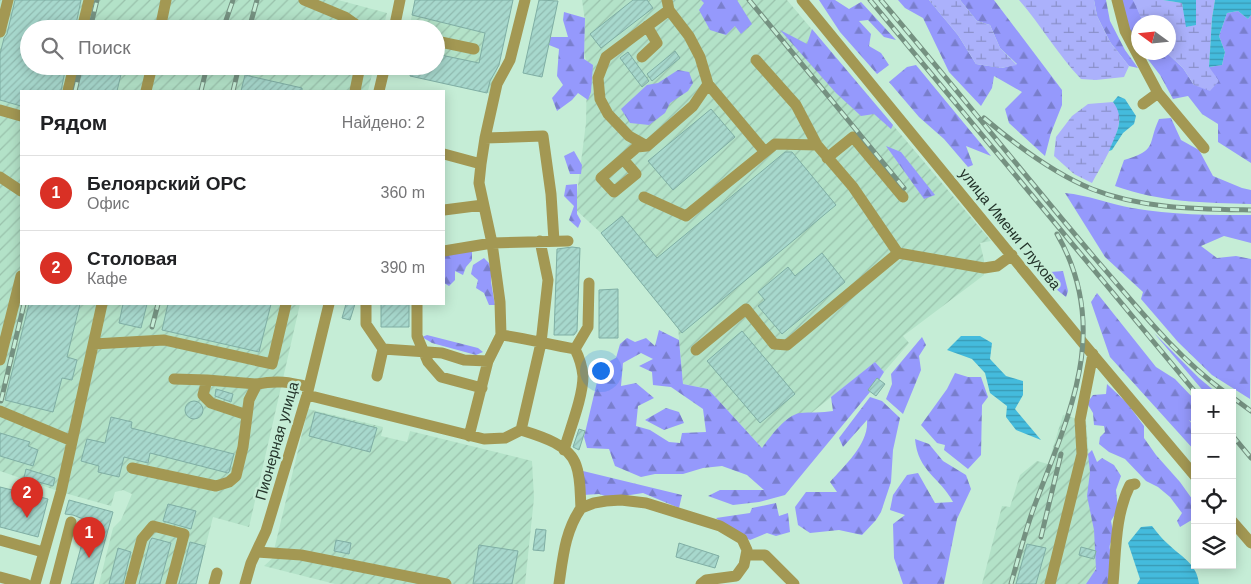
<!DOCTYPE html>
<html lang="ru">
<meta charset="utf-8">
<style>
body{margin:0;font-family:Helvetica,sans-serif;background:#f2f2f2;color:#202124}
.controls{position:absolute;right:15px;bottom:15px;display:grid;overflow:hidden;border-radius:0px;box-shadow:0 2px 12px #0003}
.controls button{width:45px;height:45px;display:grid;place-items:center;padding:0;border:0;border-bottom:1px solid #e0e0e0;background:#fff;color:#202124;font:25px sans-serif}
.compass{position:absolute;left:1131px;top:15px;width:45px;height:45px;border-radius:50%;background:#fff;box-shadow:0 2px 12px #0003;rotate:285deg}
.you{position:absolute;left:600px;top:370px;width:18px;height:18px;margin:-12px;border:4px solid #fff;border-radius:50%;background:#1a73e8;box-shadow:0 0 0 8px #1a73e833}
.badge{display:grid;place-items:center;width:32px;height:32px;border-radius:50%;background:#d93025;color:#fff;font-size:16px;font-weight:700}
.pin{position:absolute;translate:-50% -41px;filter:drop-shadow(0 1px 2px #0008)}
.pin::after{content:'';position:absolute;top:26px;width:18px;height:15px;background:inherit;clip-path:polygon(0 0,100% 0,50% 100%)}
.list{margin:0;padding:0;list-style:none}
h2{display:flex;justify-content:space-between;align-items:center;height:65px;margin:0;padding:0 20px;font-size:21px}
h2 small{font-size:16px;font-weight:400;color:#757577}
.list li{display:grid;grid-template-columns:32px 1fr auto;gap:15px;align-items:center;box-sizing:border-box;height:75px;padding:0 20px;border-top:1px solid #e0e0e0}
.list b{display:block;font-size:19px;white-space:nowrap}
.list p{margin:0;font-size:16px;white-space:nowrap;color:#757577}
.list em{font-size:16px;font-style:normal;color:#757577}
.icon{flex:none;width:28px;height:28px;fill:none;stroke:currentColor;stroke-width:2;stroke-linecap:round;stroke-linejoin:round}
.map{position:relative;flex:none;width:1251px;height:584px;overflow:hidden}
.search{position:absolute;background:#fff;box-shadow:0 2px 12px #0003;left:20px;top:20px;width:425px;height:55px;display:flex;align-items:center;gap:12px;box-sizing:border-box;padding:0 18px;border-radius:28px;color:#757577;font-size:19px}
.panel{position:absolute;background:#fff;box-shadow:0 2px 12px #0003;left:20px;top:90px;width:425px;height:215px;border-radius:0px}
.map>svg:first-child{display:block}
.industrial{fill:url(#industrial-furrows)}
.forest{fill:url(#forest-firs);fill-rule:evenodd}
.wetland{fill:url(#wetland-marsh)}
.water{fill:url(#water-rules)}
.building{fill:url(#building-hatch);stroke:#7faea4}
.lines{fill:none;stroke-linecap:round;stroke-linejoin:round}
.minor{stroke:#a39853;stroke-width:11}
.rail-casing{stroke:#759181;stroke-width:5}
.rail{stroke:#c5edd6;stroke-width:3;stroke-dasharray:9;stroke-linecap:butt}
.labels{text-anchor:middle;stroke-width:5;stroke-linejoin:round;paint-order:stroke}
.street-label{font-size:15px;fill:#24342b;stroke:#c5edd6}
</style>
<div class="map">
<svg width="1251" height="584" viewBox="0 0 1251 584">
<defs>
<pattern id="industrial-furrows" width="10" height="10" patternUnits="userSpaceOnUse" patternTransform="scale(1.25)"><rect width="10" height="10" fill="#b3e2c8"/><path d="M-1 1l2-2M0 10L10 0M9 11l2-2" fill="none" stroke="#9ac2ac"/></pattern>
<pattern id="forest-firs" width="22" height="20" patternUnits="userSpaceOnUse" patternTransform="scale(1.25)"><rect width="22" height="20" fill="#9599fc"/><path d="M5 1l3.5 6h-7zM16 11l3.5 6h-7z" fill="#797ecc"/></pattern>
<pattern id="wetland-marsh" width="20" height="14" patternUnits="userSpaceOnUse" patternTransform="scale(1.25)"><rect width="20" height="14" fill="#abb1fb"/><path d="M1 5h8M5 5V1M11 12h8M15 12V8" fill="none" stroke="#8b91cb"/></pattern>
<pattern id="water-rules" width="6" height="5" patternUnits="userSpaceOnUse" patternTransform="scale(1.25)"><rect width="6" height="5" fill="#4bd"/><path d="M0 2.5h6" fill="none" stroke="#3999b3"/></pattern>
<pattern id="building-hatch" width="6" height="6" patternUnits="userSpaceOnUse" patternTransform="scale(1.25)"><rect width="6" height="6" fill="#a7d8cd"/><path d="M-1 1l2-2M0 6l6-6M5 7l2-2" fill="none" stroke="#90bab0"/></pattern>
</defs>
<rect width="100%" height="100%" fill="#c5edd6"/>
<path class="industrial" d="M0,0H338L387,13L383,29H29V66H374L368,91H21V304H300L249,527L213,517L196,584H99L113,528L121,520L132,494L123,490L115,492L111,506L61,492L0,471Z
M415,0H513L492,94L399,72L400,66H436V29H409Z
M582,0H787L991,241L980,243L984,260V275L903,336L909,343L884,372L875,362L810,414L762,448L708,389L683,384L678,327L601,233L575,209L586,123L587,66L584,51L585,21Z
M308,409L383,427L381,436L407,442L410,431L532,461L534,498L525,584H335L264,566L277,554L274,550Z
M1063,415L1086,421L1097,563L1091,584H982L1002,506L1010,507L1020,475L1037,461L1048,464Z"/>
<path class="forest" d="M701,0H737L752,24L741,34L735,26L726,35L710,30L699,10L704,3Z
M819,0H835L849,9L861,2L896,40L884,37L868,20L859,21L871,34L869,46L881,53L889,65L877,74L840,32Z
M898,0H929L958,35L976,64L1002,68L1017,64L1000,48L990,25L977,21L960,0H994L1062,90V105L1051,133L1045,156L1009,123L1005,109L1022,92L994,76L992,88L981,106L949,72L923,18L905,8Z
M1094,0H1106L1110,21L1125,50L1138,68L1129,66L1110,42L1097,16Z
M1119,0H1133L1135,2L1143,22H1138V46L1132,38Z
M1238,11L1248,19L1251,15V163L1218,142V124L1202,114L1188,96L1173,99L1160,75L1143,53H1167L1183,68L1194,85L1209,67L1222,65L1225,52L1219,36L1227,13Z
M564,12L585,18L584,59L593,65L591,92L588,100L578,93L572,100L557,111L552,98L563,85L557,76L559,49L549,45L550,37H568L563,20Z
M812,29L893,125L891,129L874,114L861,116L836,93L780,30L807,44Z
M916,65L991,156L966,146L973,165L968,167L944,139L919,117L889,82L907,67Z
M678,70L689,72L693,83L688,91L670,103L665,113L649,125L630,123L621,109L647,85L658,83Z
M1171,118L1181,140L1199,150L1213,176L1242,188L1251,190V204C1205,203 1159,202 1115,186L1124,160C1158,150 1147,145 1159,119Z
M886,146L901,152L935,195L924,199Z
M574,151L582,165L581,174H570L564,156Z
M577,184V214L581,221L578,228L569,220L574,206L564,196L566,185Z
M1065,193C1088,195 1109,204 1132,208C1171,215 1211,215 1251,215V243L1224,236L1201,246L1217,258L1236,256L1251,259L1250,399L1212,375L1178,342L1141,299L1143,292L1105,257Z
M472,250V260L466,267L463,275L455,271V280L449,286L444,283V254Z
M484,258L491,265V282L495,305H489L484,293L476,288L478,280L471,274L473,265Z
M1063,271L1068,291L1066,297L1051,285L1050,272Z
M1097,293L1156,367L1175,379L1195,400V424L1189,420L1195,428V451L1110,357L1091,302Z
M659,330L679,340L683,384L708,389L762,448C770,437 786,415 800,413C810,412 822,413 833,411L831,397L875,362L884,372L879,380L877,378L868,390L870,392L785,495L759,502L733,505L708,496L720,490H764L747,475L722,466L703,468L683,474H655L641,477L615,466L609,449L587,448L584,437L597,382L608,373L600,366L616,358L620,344L627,338L635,342L646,338L655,346ZM641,353L653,359L639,366L652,372L653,385L671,387L703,409L706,432L682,433L680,443L669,442L650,430L636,426L638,406L654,398L636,383L621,386L623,363Z
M1154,333L1199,378L1217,393H1205Z
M427,335L478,348L483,352L476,355L432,343L422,337Z
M922,337L926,345L919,356L921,370L903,414L886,399L892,384L891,374Z
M955,373L968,377H981L988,397L982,405L981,455L968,469L944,450L945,445L937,443L921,425L947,389Z
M1107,384L1127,403L1144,426V438L1156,455L1180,482L1195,503V518L1180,527L1177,521L1182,513L1170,497L1158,487L1146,481L1125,459L1109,452L1099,444L1100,437L1105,432L1104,426L1094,425L1093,413L1087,403L1093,395L1106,394Z
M870,397L882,401L900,418L893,450L891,482L881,512L876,520L862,535L839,530L810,533L798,525L795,507L806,492H837L830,482C845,465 869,444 867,420L843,447L839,438Z
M666,408L679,412L684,423L664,430L645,420Z
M915,439L929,444L943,461L966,475L971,489L957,519L944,584H903L894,558L893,524L905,515L890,510L893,495L907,475L918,473L935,503L953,502C940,477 918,472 915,439Z
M1092,450L1097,462L1102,458L1114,465L1121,476L1116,490L1118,509L1111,521L1114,537C1104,551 1114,551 1115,564C1115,570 1111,578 1109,584H1086L1096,569L1094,530L1087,496L1090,472L1088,454Z
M583,471L682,495L679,508L643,493L611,498L599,494L583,495Z
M776,503L779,516L788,513L790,532L776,536L767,533L750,540L731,530L716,518L750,513L752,508Z"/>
<path class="wetland" d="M929,0H960L977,21L990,25L1000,48L1017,65L1001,68L976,64L958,35Z
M1019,0H1094L1097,16L1110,42L1129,66L1124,77L1096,80L1081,79C1058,55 1041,25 1019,0Z
M1133,0H1163L1182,3L1187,27L1196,24V0H1215L1212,18L1209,67L1219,81L1210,91L1194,85L1183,68L1167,53L1168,52V22H1143Z
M1113,102C1115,105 1119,108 1119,112C1123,132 1101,166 1092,183L1074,174L1054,156L1056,137L1072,116L1088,104Z"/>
<path class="water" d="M1163,0H1196V25L1186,27L1182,3Z
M1215,0H1251V15L1248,19L1238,11L1227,13L1219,36L1225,52L1222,65L1209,67L1212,18Z
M1118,96L1125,99L1136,116L1134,124L1123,133L1112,150L1109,151C1116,133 1126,119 1113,102Z
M961,336H980L992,343L990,359L1006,376L1023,381V395L1015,409L1041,440L1016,430L1006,417L1007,406L990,393L985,373L972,359L947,350Z
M1152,526C1157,532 1162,539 1168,544C1181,557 1197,563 1199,584H1137L1140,579L1128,543L1141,527Z"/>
<path class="building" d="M15,0H81L75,29H29V66H66L61,91H21V106L0,100V54L4,38L7,34Z
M415,0H513L499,65L490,81L487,93L410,76L412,66H436V54L479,63L485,33L412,15Z
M539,0L558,1L542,77L523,73Z
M633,0H647L653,8L601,48L590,34Z
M675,51L680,58L652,81L647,74Z
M628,52L649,81L642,87L620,58Z
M81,66H123L117,91H83L76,90Z
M245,75L302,88V91H241Z
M711,109L735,137L673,190L648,161Z
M785,152H792L836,205L682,333L601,233L622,216L657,258Z
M572,247L580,248L577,331L574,335H554L557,249Z
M822,253L845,282L782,334L758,306L765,300L758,292L788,267L795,276Z
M618,289V338H599V290Z
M29,304H80L67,357L77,360L72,380L62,378L53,412L5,400Z
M123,304H147L141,328L119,323Z
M168,304H271L259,352L162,330Z
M346,304H355L350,320L342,318Z
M381,304H409V327H381Z
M742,331L795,394L760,423L707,361Z
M877,378L885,384L876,396L868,390Z
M216,389L233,394L231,402L215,396Z
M185 410a9 9 0 1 1 18 0a9 9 0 1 1-18 0Z
M315,412L377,428L370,452L309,436Z
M111,417L132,422L131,428L234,454L229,472L228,473L150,453L148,463L124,457L119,477L98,472L99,466L81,461L87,439L105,443Z
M579,429L585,431L579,450L573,447Z
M0,433L30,442L28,446L38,450L33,466L0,456Z
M26,469L55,478L53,486L24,478Z
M0,487L48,499L38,537L0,527Z
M69,500L113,512L93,584H71L88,521L73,515L65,514Z
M168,504L196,511L191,529L163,521Z
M536,529L546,530L544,551L533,550Z
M152,538L171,543L160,584H139L150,541Z
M336,540L351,543L349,554L334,551Z
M190,542L205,546L196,584H179Z
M679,543L719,556L715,568L676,557Z
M1027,544L1046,548L1036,584H1016Z
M479,545L518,551L512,584H473Z
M1081,547L1096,551L1094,559L1079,555Z
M118,548L131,552L129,559L123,584H109Z"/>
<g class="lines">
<path class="minor" d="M304,0L345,17L362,29
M667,0L669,10L689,36L700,57L708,84L765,152
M802,0L1083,343L1195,476
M1117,0L1125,31L1158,93L1204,148
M82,29L89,0
M160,29L166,0
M394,29L400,0
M0,32L8,0
M436,41L474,49
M642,57L657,43L647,26
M756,60L796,105L817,145
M68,91L74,66
M146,91L152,66
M355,91L360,66
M379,91L385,66
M1143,104L1158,93
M0,110L21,116
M485,138L543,136L551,194L554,241
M647,146L629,136L608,114L600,99L598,78L606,57L669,10
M444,154L481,164
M827,158L853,137L903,197
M623,159L636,174L614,192L601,178L637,147L647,146L693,106L708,84
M0,177L21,191
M644,197L686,216L775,144L817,145L853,187L898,253
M444,210L483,205
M444,251L492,243L568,241
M366,304V324L383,349L377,376
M417,304V336L428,362L441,377L482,388
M501,335C526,338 550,345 575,349L588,327L589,283
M94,344L164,340L272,364L286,304
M383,349L442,353L464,360L488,361
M696,350L746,309L774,344L787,345L898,253L984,268L997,266L1012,255
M0,360L21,276
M174,379L207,380L257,384
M207,380L203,395L211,403L247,415
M307,395L484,439L505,438L521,430L541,343L548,280L540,241
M0,411L72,441
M521,430C540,436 569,444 576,465C581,478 580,494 581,508
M469,436L488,361L501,335L500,302L492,243L479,183L481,164L485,138L497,84L510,60L525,0
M564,450C570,429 583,397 583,376C582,366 579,357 575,349
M132,468L216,486L229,482L236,476L243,447L249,400L257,384C277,380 289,382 309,387
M581,508L594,503L606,501L621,500L646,503L720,526L742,539L747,550L744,565L736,576L706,580L701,584
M1232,521L1251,543
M0,540L43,552
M257,552L301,555L446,584
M747,555H765L794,584
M0,577L26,584
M35,584L61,492L102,304
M55,584L71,522
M130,584L142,539L153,526L184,534L171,584
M214,584L217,573
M245,584L251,563L266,531L307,395L329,304
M559,584C563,557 565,531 581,508
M1050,584L1082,454L1080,420L1093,354
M1113,584C1116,551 1115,515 1130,485L1135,484"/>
<g class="rail-casing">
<path id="rail" d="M749,0L904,188
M870,0L1196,393
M881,0C953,85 1022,172 1094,257C1135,304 1175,356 1226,393
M90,29L97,0
M223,29L233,0
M249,29L257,0
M75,91L81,66
M201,91L207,66
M233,91L239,66
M984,118C1016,145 1053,173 1092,189C1142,209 1199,209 1251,210
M152,327L158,304
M1232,397L1251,411
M1,401L24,304
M1232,435L1251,458
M1041,537L1061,454
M1011,584C1018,559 1025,532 1034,507C1069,414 1112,330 1057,234"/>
</g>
<use href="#rail" class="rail"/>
</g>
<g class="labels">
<g class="street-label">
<text transform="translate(1010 229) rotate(51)" y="5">улица Имени Глухова</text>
<text transform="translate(277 441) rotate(-74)" y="5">Пионерная улица</text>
</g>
</g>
</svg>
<div class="controls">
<button>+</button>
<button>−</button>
<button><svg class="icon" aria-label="locate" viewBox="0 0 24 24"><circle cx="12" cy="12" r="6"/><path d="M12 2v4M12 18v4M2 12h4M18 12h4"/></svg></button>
<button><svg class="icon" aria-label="layers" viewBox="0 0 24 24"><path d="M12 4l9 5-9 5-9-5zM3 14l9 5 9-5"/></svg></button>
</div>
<svg class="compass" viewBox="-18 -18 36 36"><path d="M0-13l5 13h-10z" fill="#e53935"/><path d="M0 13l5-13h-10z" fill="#757577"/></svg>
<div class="you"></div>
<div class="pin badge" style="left:89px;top:558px">1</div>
<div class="pin badge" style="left:27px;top:518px">2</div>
<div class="search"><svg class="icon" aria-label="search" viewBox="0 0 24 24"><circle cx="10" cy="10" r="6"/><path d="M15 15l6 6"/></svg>Поиск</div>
<section class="panel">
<h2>Рядом<small>Найдено: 2</small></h2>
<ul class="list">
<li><span class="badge">1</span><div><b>Белоярский ОРС</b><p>Офис</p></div><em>360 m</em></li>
<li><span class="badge">2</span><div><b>Столовая</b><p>Кафе</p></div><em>390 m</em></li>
</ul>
</section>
</div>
